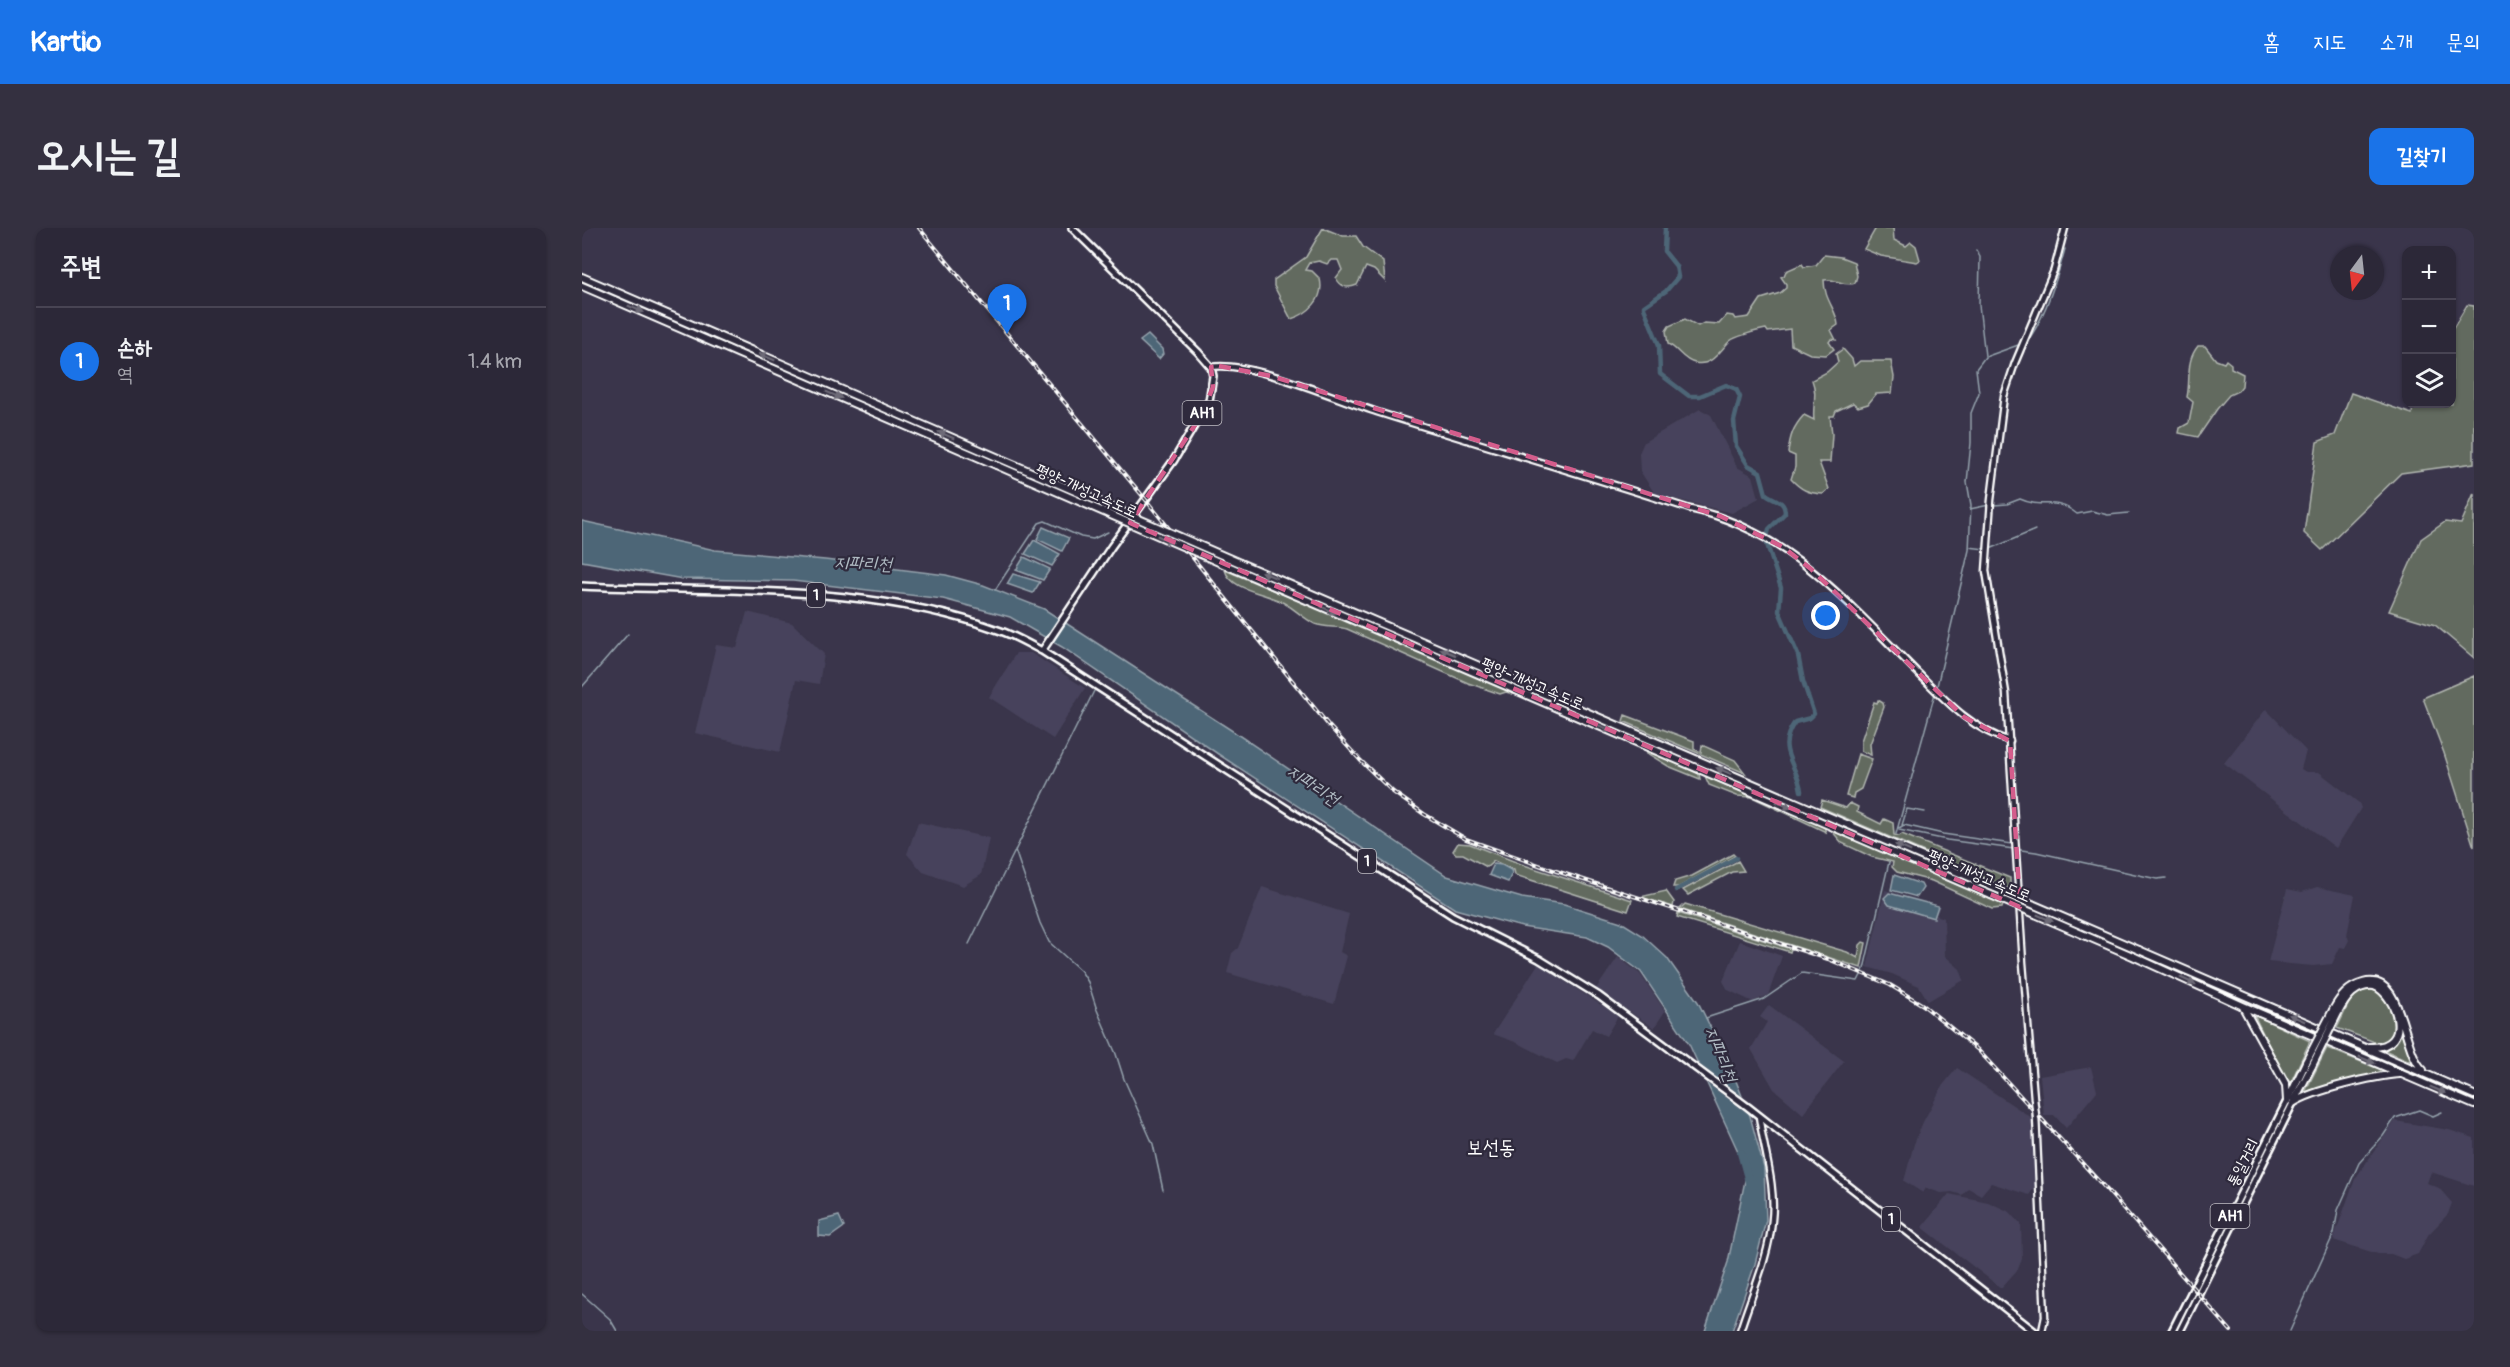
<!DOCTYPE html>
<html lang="ko">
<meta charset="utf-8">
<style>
body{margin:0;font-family:Pangolin,"Poor Story",sans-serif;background:#343040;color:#f1f3f6}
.controls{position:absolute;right:18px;top:18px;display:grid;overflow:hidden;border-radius:12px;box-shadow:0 2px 4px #0004}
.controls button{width:54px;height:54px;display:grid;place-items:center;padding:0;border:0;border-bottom:2px solid #484453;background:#2c2838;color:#f1f3f6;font:30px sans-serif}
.compass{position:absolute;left:1748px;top:18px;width:54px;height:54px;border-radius:50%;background:#2c2838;box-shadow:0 2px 4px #0004;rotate:195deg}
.you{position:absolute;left:1244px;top:388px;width:21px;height:21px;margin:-15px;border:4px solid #fff;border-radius:50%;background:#1a73e8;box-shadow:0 0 0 9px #1a73e833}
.badge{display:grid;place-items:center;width:39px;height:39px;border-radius:50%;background:#1a73e8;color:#fff;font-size:20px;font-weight:700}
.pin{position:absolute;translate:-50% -50px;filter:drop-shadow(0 2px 3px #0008)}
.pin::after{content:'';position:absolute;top:32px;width:21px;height:18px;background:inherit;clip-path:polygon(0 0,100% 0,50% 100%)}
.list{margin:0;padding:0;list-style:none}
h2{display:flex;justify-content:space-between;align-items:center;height:78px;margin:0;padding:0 24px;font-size:26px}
h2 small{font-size:20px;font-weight:400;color:#a6a6ae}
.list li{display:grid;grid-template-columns:39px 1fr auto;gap:18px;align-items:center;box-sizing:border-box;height:108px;padding:0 24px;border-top:2px solid #484453}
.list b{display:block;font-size:22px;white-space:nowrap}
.list p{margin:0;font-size:20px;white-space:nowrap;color:#a6a6ae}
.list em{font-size:20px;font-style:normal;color:#a6a6ae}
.icon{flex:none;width:33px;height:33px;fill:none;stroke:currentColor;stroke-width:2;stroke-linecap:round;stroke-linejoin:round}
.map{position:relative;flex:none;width:1892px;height:1103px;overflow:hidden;border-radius:12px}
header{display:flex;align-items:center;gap:36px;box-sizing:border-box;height:84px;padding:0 30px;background:#1a73e8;color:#fff}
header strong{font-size:28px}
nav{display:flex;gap:33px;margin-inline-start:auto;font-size:21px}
.intro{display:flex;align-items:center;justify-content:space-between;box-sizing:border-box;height:144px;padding:0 36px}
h1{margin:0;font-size:42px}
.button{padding:15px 27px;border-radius:12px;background:#1a73e8;color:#fff;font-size:21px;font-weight:700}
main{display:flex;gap:36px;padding:0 36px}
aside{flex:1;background:#2c2838;border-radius:12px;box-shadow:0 2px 4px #0004}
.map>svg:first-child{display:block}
.built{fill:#47435b}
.green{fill:#626b5f;stroke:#b0b5af;stroke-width:1.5}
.water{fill:#4e6677;stroke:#95a3ad;stroke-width:1.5}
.pier{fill:#3a354b}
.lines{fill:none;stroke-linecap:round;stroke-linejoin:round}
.stream{stroke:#95a3ad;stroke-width:1.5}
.canal{stroke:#4e6677;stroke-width:4.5}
.river{stroke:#4e6677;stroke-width:8}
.tertiary-casing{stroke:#fff;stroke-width:9}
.secondary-casing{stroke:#fff;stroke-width:9}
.primary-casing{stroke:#fff;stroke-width:10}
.motorway-casing{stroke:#fff;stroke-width:10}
.tertiary{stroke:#2f2a3d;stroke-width:4.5}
.secondary{stroke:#2f2a3d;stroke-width:4.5}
.primary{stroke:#2f2a3d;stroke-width:5}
.motorway{stroke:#2f2a3d;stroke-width:6}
.rail-casing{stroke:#fff;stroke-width:4}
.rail{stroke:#2f2a3d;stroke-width:1.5;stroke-dasharray:4.5;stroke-linecap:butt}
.secondary-bridge-casing{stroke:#fff;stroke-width:9;stroke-linecap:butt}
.motorway-bridge-casing{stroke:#fff;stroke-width:10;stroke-linecap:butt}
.secondary-bridge{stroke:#2f2a3d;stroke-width:4.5}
.motorway-bridge{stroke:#2f2a3d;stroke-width:6}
.oneway{fill:#6d6a77}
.marked{fill:none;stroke:#d45d8c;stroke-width:4.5;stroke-dasharray:12 8;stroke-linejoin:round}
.labels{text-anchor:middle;stroke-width:4.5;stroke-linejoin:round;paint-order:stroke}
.shield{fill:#2f2a3d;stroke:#c1bfc5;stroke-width:1.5}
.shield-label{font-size:15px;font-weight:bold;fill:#fff}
.street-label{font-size:16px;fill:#fff;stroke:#2f2a3d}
.water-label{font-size:18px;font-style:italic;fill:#afbac2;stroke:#2f2a3d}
.quarter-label{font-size:20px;fill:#fff;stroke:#2f2a3d}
</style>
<header>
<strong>Kartio</strong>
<nav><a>홈</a><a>지도</a><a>소개</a><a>문의</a></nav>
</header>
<div class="intro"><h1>오시는 길</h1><a class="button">길찾기</a></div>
<main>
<aside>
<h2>주변<small></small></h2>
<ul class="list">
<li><span class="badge">1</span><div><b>손하</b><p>역</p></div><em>1.4 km</em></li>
</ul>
</aside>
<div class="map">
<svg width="1892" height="1103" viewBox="0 0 1892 1103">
<rect width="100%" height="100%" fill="#3a354b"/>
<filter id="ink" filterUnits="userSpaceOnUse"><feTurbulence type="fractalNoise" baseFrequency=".0167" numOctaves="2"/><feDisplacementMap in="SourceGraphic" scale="12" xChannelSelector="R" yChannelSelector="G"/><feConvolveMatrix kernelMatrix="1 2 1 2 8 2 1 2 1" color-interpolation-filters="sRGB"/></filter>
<g filter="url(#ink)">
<path class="built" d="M1118,181L1129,187L1155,239L1171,248L1177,270L1150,285L1073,266L1058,243L1057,225L1062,214Z
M165,384L210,395L242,426L237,456L214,452L198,524L113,505L134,417L155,420Z
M434,425H449L503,460L471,511L407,469Z
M1684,481L1724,523L1719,541L1724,544H1737L1777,575L1779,580L1754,620L1642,535Z
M336,594L407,610L399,647L381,658L341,644L325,626Z
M680,659L767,686L758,724L765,728L752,776L645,745L650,725L656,720Z
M1735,659L1773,667L1765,707L1767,712L1763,720L1758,719L1750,736L1731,738L1686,734L1705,661L1720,664Z
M1303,662L1358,678L1354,687L1362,690L1363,728L1378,741L1382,752L1346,773L1337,758L1310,746L1285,739Z
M1158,713L1200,728L1186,767L1171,774L1146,762L1141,753Z
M1036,729L1058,746L1083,783L1072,800L1014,761Z
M956,736L1036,788L1024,808L1010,801L991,833L984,831L975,835L936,815L911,806Z
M1187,777L1262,833L1221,886L1192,861L1169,821L1185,794L1178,789Z
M1509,839L1515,863L1484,900L1472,887H1462L1458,848Z
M1375,840L1450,890L1453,959L1447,967L1409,955L1399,967L1386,960L1380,967L1370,964L1359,965L1344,960L1341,965L1322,953L1332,916L1341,894L1361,857Z
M1813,893L1867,902L1892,910V958L1849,944L1845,955L1857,960L1870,975L1866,986L1846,1007L1836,1026L1822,1031L1809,1026H1796L1751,1012L1773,951Z
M1367,966L1406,974L1428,984L1439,996L1440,1031L1436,1041L1419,1060L1340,999Z"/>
<path class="green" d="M741,0L761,8H774L781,19L801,34L803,53L792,42L784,39L775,57C765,61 759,59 754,50L760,42L756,32H749L745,36L737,33L727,35L723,42L730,43L738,51C743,71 726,86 709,91L692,58V52L724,29Z
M1294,0H1311L1312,12L1324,18L1329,14L1334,18L1338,32L1335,34L1299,28L1282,21Z
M1242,27L1259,29L1272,34L1275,48L1273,55C1262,59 1254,50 1242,52C1242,72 1255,82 1256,97L1249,102L1254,112L1249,111L1247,114L1252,121L1244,127L1228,126L1209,117L1208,101L1186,104L1184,101C1177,102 1152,109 1148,113C1138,122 1130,139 1113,135C1101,133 1096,120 1086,116L1084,103L1087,98L1103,91L1116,98L1122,95L1137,96L1145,87L1151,88L1153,91L1167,89L1179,71L1198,65L1204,60V56L1199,49L1202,48L1204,43L1220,36L1222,39L1234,37Z
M1885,77L1892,78V235L1819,245L1740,322L1722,305L1735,214L1753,207L1769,165L1830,186L1831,176H1870V102Z
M1616,118H1623L1634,132L1642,135L1644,132L1649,136V140L1661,146L1660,158L1656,163L1647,167L1635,181L1616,209L1597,205L1598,200L1607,195L1611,174L1605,169C1609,150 1603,134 1616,118Z
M1261,121L1270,131L1272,138L1278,133H1309L1312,149L1310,165L1294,166L1286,176L1276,179L1271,175L1254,183L1252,188H1248L1250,206L1248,234H1237L1247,261L1241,266C1226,265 1219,262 1209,251L1213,239V228L1206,225C1208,208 1211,199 1222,187L1232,192C1230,178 1236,167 1230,152L1245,144L1256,134L1254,126Z
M1892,265V430L1853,397L1807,383L1839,311L1863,294L1879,296Z
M643,342L931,463V466L924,464L918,466L886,455L765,401C755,398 743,400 733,396C722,391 713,381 702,375C686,365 649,363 643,342Z
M1892,448V619L1862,525L1841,470Z
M1296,472L1301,475L1302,479L1288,516L1289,527L1279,523V513L1292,474L1295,475Z
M1043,487L1112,513V521L1119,524L1120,517L1153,532L1163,545L1041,493Z
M1064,521L1117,546L1118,551L1086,538L1065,525Z
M1276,526L1290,531L1279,561L1272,565L1271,570L1264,568Z
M1123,548L1242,599L1244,604L1170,569L1155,568L1127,557Z
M1240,572L1264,580L1268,575L1276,579L1275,584L1299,596L1302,591L1311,595L1312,607L1317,608L1320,606L1428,650V661L1238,579Z
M1249,602L1421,677L1420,680L1410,681L1350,653L1315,644L1310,639L1311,634L1290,629L1260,615Z
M876,615L888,616L939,636L1050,672L1046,683L933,647L932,642L912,633L905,639L881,626H874L871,623Z
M1151,626L1153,628L1097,659H1091L1093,653L1110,648Z
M1156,633L1162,643L1150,644L1106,667L1101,662Z
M1084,663L1092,674L1091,679L1058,669Z
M1103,676L1265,724L1276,730L1278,717L1281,714L1284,715L1279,740L1098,681Z
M1096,685L1209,721L1208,724L1095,689Z
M1792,760C1807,773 1816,792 1809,812L1798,816L1755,800L1768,773L1777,762Z
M1672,787L1728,813L1707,858Z
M1819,804L1829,831L1828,833L1802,822L1811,816Z
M1745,820L1802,843L1723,864Z"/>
<path class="water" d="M566,107L580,121L581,126L577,131L558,113Z
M0,293L133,322L243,332L364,347L401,357L462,381L649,502L865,648L940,670L982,676L1039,694L1060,707L1085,730L1116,774L1150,843L1168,888L1182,940L1184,992L1173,1036L1150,1103H1123L1146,1034L1165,943L1107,816L1059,744L1026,719L1005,709L940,699L873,681L636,526L480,419L428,389L361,371L211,353L101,351L0,333Z
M461,299L487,310L480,323L455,311Z
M452,312L478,326L470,338L443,326Z
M442,329L468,341L461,352L434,342Z
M431,346L458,354L451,365L425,356Z
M912,636L920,637L929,642L930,645L926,654L907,647Z
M1312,647L1339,656L1341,660L1335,669L1309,662Z
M1307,665L1356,678L1352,690L1307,677L1302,670Z
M257,988L262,999L248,1009L237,1008V993Z"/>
<path class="pier" d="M1114,834L1161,869L1167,886L1122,853Z"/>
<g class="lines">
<path class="stream" d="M1394,22L1398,29L1397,77L1403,128
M1444,115C1463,91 1475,51 1483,21
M1412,277L1425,276L1438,271C1462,282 1473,268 1495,286L1510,283L1526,287L1547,285
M1388,281L1407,277
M1387,319L1403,321
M1408,321L1453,302
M413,362L457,295L463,293L499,309L511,311L526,304
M0,459L46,406
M1320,597L1325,581L1343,584
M1317,600L1322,597L1361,606L1430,616
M1317,602L1365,612L1454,624L1575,651L1584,650
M1314,606L1355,458L1387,322L1389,277L1385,254L1389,215V185L1397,165L1394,141L1403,129L1439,116
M433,622L458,695L467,714L499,743L506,754L515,782L534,826L542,851L571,916L581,962
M387,716L512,463
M1124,790L1182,771L1220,745L1276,753L1282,741L1307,634
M0,1066L28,1091L35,1103
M1708,1103L1752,1005L1756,982L1777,935L1801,908L1813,890L1837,882L1851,888L1860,884"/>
<path class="canal" d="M1083,0L1082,23L1094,38L1096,49L1084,63L1062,78V80L1077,117L1078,146L1107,168H1118L1144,157L1154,161L1158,169L1152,193L1154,218L1166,237L1178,244L1184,266C1192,272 1203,272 1203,285L1187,301L1184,313L1199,360L1197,383L1216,427L1221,453L1232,486L1228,490L1213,494C1192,523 1216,536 1219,563
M1094,662L1154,630"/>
<path class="river" d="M1159,925L1167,954"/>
<g class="tertiary-casing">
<path id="tertiary" d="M629,139C668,132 754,171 795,184C899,217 1004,247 1108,281C1203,300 1268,377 1334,443C1361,470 1390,502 1428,513
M1158,1103C1169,1067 1187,1030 1190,992C1194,957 1182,923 1177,888"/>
</g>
<g class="secondary-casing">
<path id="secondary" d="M1452,870L1441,735L1424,465L1404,343L1409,272L1422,168L1433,135L1472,42L1483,0
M1454,888L1463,1089L1460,1103"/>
</g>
<g class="primary-casing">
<path id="primary" d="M0,358C139,365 286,354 419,403C433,408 447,416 460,423L871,688L957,731L1017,768L1166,879L1452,1103
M460,423L529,319L592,232L627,173L631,148L629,139L616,124L490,0
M1590,1103L1705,873
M1598,1103L1711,875"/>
</g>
<g class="motorway-casing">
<path id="motorway" d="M0,49L417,230
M0,58L414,237
M658,335L1413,660
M655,342L1409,667
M1557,722L1892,867
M1553,729L1661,778L1892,877
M1661,779L1704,857L1705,873
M1751,782C1758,769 1766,759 1781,755C1822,743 1819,822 1841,842
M1756,785C1764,770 1774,756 1792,758C1814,766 1834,822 1787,819
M1707,870L1724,834
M1711,875C1731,862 1792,848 1817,846
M1711,875L1730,838"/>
</g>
<use href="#tertiary" class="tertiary"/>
<use href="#secondary" class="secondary"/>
<use href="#primary" class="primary"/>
<use href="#motorway" class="motorway"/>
<g class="rail-casing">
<path id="rail" d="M337,0L564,272L747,498L778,532L811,564L842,586L884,611L968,641L1246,731L1308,757L1341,777L1396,822L1525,962L1649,1103"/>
</g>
<use href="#rail" class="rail"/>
<g class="secondary-bridge-casing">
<path id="secondary-bridge" d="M1452,870L1454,888"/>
</g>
<g class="motorway-bridge-casing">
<path id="motorway-bridge" d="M417,230L658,335
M414,237L655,342
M1413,660L1557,722
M1409,667L1553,729
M1724,834L1751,782
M1730,838L1756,785"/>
</g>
<use href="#secondary-bridge" class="secondary-bridge"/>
<use href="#motorway-bridge" class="motorway-bridge"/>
</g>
<defs><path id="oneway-solid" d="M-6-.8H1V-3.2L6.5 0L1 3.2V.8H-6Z" transform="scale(1.5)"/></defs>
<g class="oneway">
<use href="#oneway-solid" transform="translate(54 81) rotate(23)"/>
<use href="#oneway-solid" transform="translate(185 129) rotate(-157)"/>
<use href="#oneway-solid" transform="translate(252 167) rotate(23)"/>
<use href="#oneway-solid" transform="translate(364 207) rotate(-157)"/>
<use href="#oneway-solid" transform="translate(583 311) rotate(24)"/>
<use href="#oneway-solid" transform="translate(687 347) rotate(-157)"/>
<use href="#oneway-solid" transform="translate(747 382) rotate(23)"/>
<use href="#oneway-solid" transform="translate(866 424) rotate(-157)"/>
<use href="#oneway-solid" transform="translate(1023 500) rotate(23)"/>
<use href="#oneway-solid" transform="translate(1142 543) rotate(-157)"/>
<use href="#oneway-solid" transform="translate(1202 577) rotate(23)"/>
<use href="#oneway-solid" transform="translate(1321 620) rotate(-157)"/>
<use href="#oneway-solid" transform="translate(1463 690) rotate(23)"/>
<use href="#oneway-solid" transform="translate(1606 753) rotate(25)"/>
<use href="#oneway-solid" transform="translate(1715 790) rotate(-157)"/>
<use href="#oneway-solid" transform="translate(1785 832) rotate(23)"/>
<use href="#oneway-solid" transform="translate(1856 862) rotate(23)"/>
</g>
</g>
<path class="marked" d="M637,138L689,148L1138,288L1201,319L1229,341L1382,489L1428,513L1438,679L548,295L619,188L631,159L629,139Z"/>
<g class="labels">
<g class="shield">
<rect x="600.5" y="173" width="39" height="24" rx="4.5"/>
<rect x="225" y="355" width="18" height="24" rx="4.5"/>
<rect x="776" y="621" width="18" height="24" rx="4.5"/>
<rect x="1628.5" y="976" width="39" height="24" rx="4.5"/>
<rect x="1300" y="979" width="18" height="24" rx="4.5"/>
</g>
<g class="shield-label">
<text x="620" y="190">AH1</text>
<text x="234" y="372">1</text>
<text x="785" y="638">1</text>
<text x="1648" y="993">AH1</text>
<text x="1309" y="996">1</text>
</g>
<g class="street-label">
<text transform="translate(505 262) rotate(24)" y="6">평양-개성고속도로</text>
<text transform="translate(951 455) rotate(23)" y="6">평양-개성고속도로</text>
<text transform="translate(1398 647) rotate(23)" y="6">평양-개성고속도로</text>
<text transform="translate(1660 934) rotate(-63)" y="6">통일거리</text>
</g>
<g class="water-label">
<text transform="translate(281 335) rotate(2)" y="6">지파리천</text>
<text transform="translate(731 557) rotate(34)" y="6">지파리천</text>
<text transform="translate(1139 826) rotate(68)" y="6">지파리천</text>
</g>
<g class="quarter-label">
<text x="909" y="926">보선동</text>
</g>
</g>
</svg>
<div class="controls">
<button>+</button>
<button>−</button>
<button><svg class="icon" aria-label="layers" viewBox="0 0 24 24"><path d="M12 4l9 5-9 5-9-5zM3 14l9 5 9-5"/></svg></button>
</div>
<svg class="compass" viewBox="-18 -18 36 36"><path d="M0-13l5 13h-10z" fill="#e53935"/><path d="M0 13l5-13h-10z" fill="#a6a6ae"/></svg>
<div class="you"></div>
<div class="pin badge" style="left:425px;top:106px">1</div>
</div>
</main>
